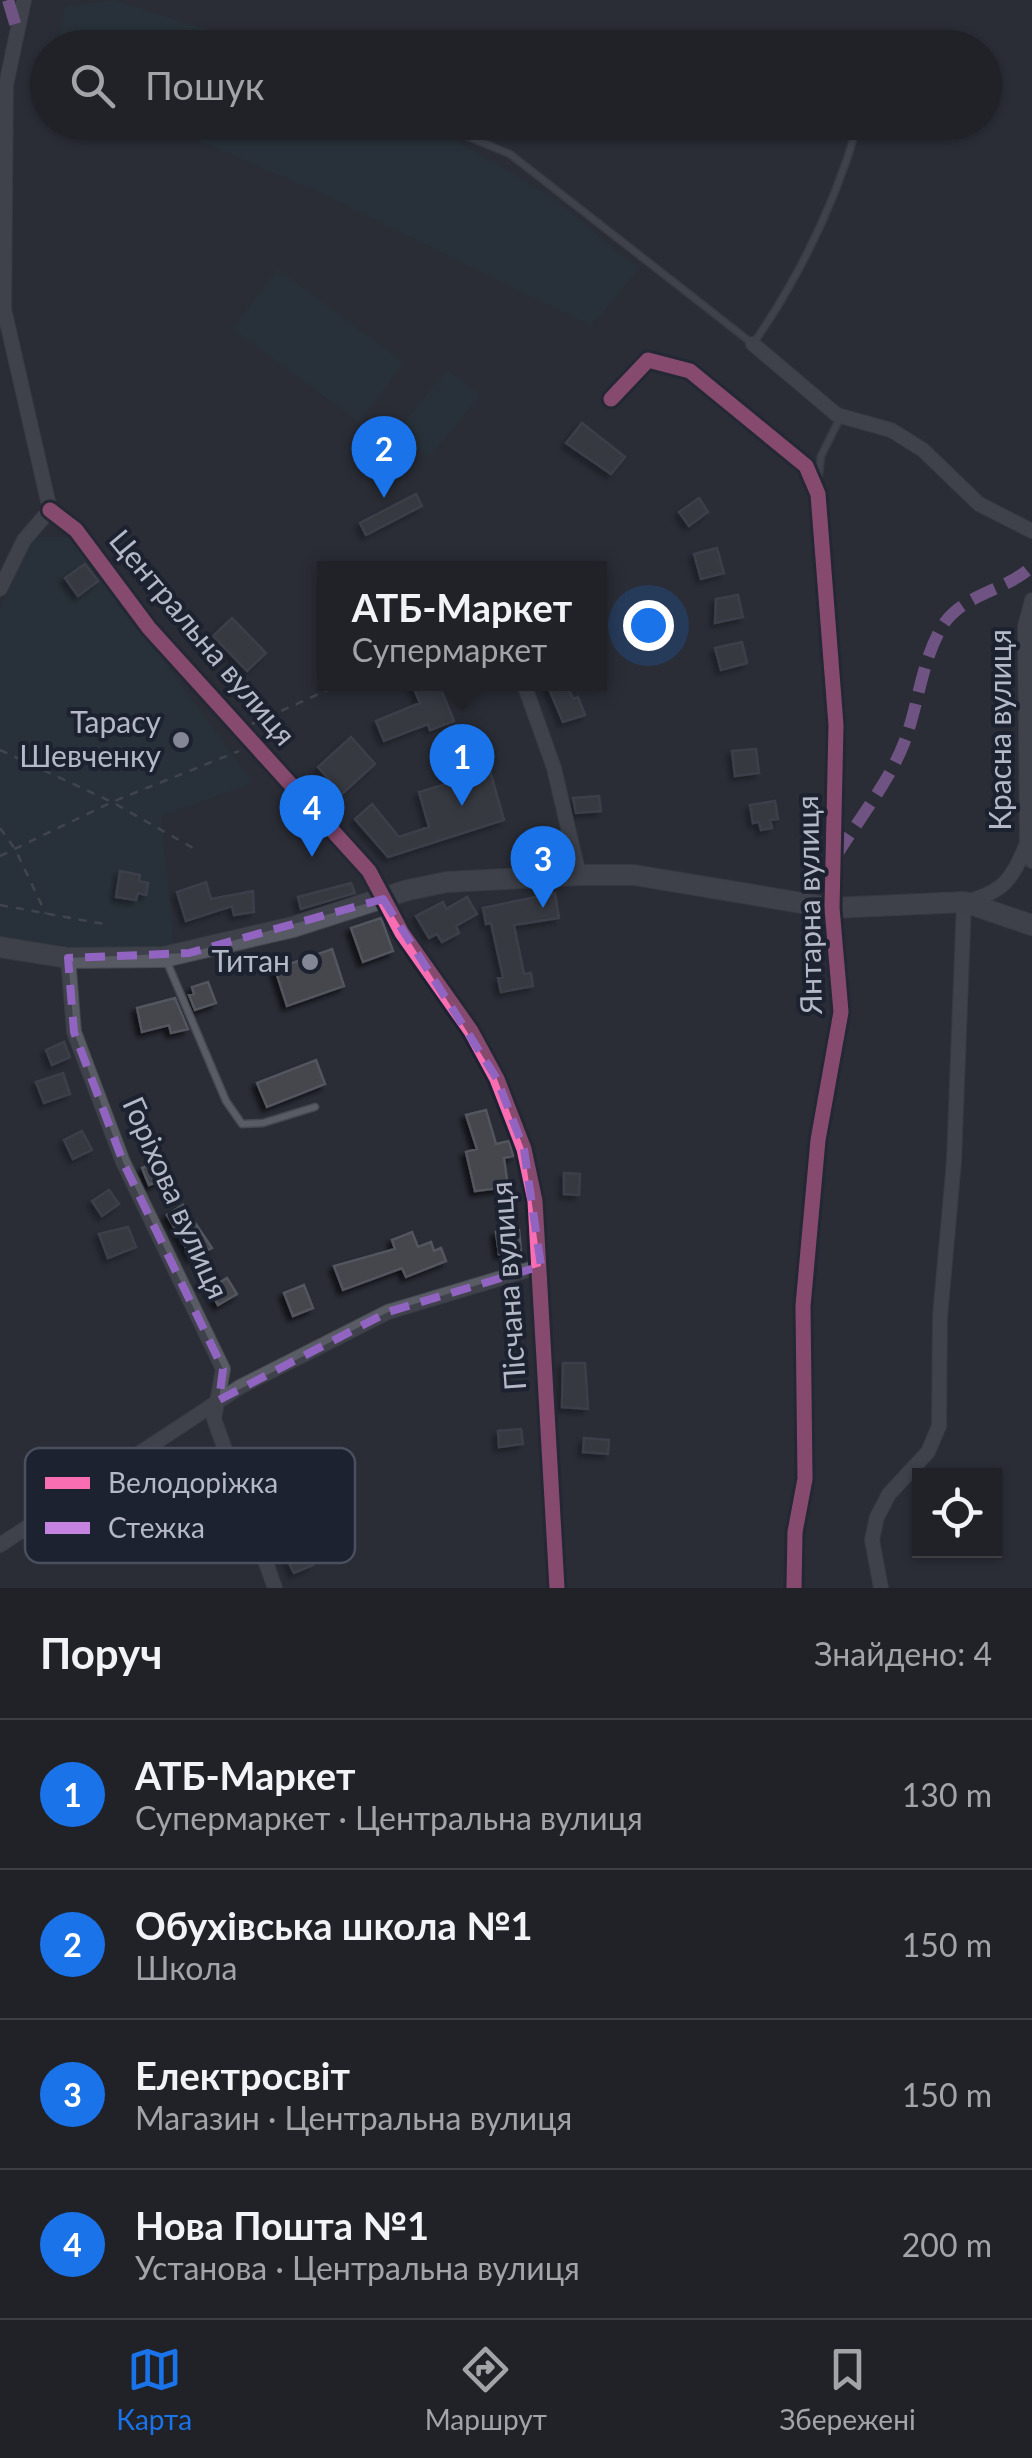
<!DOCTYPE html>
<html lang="uk">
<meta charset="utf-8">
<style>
body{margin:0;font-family:Lato,sans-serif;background:#282a30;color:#f1f3f6}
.controls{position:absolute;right:30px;bottom:30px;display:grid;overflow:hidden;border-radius:0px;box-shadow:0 2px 8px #0004}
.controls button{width:90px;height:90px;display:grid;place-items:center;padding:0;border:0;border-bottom:2px solid #3d3f45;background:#202228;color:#f1f3f6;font:50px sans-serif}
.you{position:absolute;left:648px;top:625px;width:35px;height:35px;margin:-25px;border:8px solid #fff;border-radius:50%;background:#1a73e8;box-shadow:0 0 0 15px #1a73e833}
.badge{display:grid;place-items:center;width:65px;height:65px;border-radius:50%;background:#1a73e8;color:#fff;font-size:32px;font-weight:700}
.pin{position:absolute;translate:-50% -82px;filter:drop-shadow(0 2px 5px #0008)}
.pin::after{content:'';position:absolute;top:52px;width:35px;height:30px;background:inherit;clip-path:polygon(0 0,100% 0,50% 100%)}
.popup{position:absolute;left:317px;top:561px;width:290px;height:130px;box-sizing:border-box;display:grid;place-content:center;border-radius:0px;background:#202228;filter:drop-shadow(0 2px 8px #0005);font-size:32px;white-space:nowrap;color:#a2a4a8}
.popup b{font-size:38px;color:#f1f3f6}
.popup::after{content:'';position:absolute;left:50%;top:100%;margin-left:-20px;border:20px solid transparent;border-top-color:#202228}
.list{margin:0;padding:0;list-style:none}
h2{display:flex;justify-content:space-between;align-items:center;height:130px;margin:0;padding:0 40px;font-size:42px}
h2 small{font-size:32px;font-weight:400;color:#a2a4a8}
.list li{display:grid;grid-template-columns:65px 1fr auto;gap:30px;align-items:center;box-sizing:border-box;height:150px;padding:0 40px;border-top:2px solid #3d3f45}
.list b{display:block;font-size:38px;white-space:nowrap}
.list p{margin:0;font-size:32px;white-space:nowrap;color:#a2a4a8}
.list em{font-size:32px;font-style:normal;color:#a2a4a8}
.icon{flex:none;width:55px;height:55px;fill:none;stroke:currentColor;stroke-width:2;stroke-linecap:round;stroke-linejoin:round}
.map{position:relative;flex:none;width:1032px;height:1588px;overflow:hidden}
.search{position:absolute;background:#202228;box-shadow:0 2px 8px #0004;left:30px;right:30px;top:30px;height:110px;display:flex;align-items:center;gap:25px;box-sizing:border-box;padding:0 35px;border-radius:55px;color:#a2a4a8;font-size:38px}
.sheet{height:730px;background:#202228}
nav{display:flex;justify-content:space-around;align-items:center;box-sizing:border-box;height:140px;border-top:2px solid #3d3f45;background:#202228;font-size:28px;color:#a2a4a8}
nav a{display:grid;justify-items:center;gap:5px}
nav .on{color:#1a73e8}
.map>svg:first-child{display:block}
.green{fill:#27363c}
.building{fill:#44464e;stroke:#52555e;stroke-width:2.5;filter:url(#shadow)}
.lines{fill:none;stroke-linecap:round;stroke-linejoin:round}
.lane-casing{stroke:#464850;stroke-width:9}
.street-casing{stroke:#464850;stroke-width:16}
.secondary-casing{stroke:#464850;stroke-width:22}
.path{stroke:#5d6068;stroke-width:2.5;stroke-dasharray:8 8;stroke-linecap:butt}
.lane{stroke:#595c65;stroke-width:6}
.street{stroke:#595c65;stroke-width:14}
.secondary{stroke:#585a63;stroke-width:20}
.quiet{stroke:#c483df;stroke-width:12;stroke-dasharray:25 12;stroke-linecap:butt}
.cycleway-casing{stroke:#1d2231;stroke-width:21}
.cycleway{stroke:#f96db3;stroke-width:15}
.marked{fill:none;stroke:#9264c2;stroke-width:8;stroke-dasharray:20 12;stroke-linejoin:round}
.poi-dot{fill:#848794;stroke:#1d2231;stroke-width:4}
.labels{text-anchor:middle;stroke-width:8;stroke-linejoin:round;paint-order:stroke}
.street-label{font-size:30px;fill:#b4b8c7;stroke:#1d2231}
.poi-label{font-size:30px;fill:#b4b8c7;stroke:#1d2231;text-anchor:end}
.key{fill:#1d2231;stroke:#4a4f5e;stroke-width:2.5}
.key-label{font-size:28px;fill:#b4b8c7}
</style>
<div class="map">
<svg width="1032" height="1588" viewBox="0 0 1032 1588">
<defs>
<filter id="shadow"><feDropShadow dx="-4.5" dy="4.5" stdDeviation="2.5" flood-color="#0009"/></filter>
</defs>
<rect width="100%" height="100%" fill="#2a2d36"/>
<path class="green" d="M113,0L257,46L261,47H58L65,7Z
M158,123H426L550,196L639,269L591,326L314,190Z
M278,269L403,362L359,422L233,329Z
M448,370L480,396L429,457L397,430Z
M33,537H72L253,783L161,816L174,946L72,949L0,939V611Z"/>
<path class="building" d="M582,423L625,457L611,474L566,443Z
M416,494L422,506L366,535L360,523Z
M699,498L708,512L689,526L679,512Z
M717,548L724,573L701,579L694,554Z
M85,564L98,581L78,596L65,578Z
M738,595L743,617L715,623L716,599Z
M232,618L266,653L247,671L213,636Z
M742,642L747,663L721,670L715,648Z
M412,684H439L454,721L430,730L428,724L384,741L376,721L420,703Z
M547,684H566L573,699L578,697L585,715L563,722Z
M351,737L375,764L342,794L318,767Z
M756,749L759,773L735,776L732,751Z
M490,771L504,820L388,857L355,819L372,804L399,837L429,827L419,792Z
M599,796L601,811L576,813L573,798Z
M775,801L778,819L770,820L772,828L761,830L759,822L753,823L750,805Z
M120,871L140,875L139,881L148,883L146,895L138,893L136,900L116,897Z
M206,882L211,899L253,891L254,912L234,915L232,906L186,921L177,892Z
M351,883L355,893L301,909L298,897Z
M555,893L559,918L514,925L524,974L531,973L533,986L501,992L498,978L503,977L491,923L486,924L483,908Z
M467,897L477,914L456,926L459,933L442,942L437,934L429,938L416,916L443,902L446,909Z
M381,918L393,951L363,962L351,928Z
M332,949L344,986L287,1006L275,969Z
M208,982L216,1003L195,1010L189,995L194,994L192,987Z
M175,998L188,1029L171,1033L169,1025L142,1032L137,1008Z
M64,1042L70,1057L52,1065L46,1050Z
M316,1060L325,1084L267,1107L257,1083Z
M63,1073L70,1094L44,1103L36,1082Z
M486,1110L496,1144L509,1141L513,1156L504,1158L508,1187L475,1191L466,1152L477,1149L466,1115Z
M82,1131L92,1150L73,1159L64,1140Z
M161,1160L168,1177L149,1185L142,1168Z
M564,1173L580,1174L579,1195L564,1194Z
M109,1190L119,1204L102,1216L92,1201Z
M183,1205L212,1248L192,1258L167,1215Z
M128,1227L136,1247L108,1258L99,1234Z
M519,1230L521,1251L499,1254L496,1232Z
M412,1232L418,1247L431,1242L434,1251L441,1248L446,1261L406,1277L402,1268L343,1290L334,1266L395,1249L392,1240Z
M227,1278L237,1294L218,1305L209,1289Z
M304,1285L313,1308L293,1316L284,1293Z
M563,1363H585L588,1409L562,1407Z
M521,1429L523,1444L499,1447L498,1431Z
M584,1438L609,1440L608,1454L583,1452Z
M305,1548L313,1565L294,1573L286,1557Z"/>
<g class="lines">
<g class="lane-casing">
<path id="lane" d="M433,122L510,154L753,344C800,276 835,204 858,124
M818,483L821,456L841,416
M167,962L226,1101L242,1124L263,1123L315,1107"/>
</g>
<g class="street-casing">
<path id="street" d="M24,0L6,85L4,309L50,510
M753,344L837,415L891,430L923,450L979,504L1032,531
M611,399L648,360L690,371L806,466L818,494L836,725L832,908L841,1012L818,1140L803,1306L805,1479L795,1532L794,1588
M50,510L76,530L149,628L369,871L402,933L471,1031L497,1079L524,1149L535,1201L557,1588
M0,589L24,540L50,510
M1032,600L1025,627L1027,843L1032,861
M524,684L554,768L579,875
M68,958L74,1032L123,1162L223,1369L214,1419L275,1588
M0,1545L240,1387L388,1312L541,1266
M881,1588L872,1540L877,1517L889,1494L928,1452L939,1426L940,1317L954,1161L964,902C1003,893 1013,879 1027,843"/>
</g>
<g class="secondary-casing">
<path id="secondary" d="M0,947L68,958L164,957L293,927L408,890L447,882L579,875H634L832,908L964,902L1032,925"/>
</g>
<path class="path" d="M252,724L341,684
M0,750L112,802L193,848
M0,828L15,849L46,914
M0,856L112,802L239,751
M0,905L109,925"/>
<use href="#lane" class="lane"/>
<use href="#street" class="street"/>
<use href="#secondary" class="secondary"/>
<path class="quiet" d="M8,0L17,30
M836,856C858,820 889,782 904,743C919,704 921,661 943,625C964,593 1007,591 1032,566"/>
<g class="cycleway-casing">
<path id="cycleway" d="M611,399L648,360L690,371L806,466L818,494L836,725L832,908L841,1012L818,1140L803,1306L805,1479L795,1532L794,1588
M50,510L76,530L149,628L369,871L402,933L471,1031L497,1079L524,1149L535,1201L557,1588"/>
</g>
<use href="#cycleway" class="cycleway"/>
</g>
<path d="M0 0H1032V1588H0ZM383,899L497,1079L524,1149L541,1266L388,1312L219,1400L223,1369L123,1162L74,1032L68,958L189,953Z" fill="#2a2d36" fill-opacity=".55" fill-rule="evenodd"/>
<path class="marked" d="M383,899L497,1079L524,1149L541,1266L388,1312L219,1400L223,1369L123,1162L74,1032L68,958L189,953Z"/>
<g class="poi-dot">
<circle cx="181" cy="740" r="10"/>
<circle cx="310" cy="962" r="10"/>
</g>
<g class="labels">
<g class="street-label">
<text transform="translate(202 638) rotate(50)" y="10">Центральна вулиця</text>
<text transform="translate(1001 730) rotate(-90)" y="10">Красна вулиця</text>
<text transform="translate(810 905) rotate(-91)" y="10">Янтарна вулиця</text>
<text transform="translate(175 1198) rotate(66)" y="10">Горіхова вулиця</text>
<text transform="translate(509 1286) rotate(-94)" y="10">Пісчана вулиця</text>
</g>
<g class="poi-label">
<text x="161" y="733">Тарасу<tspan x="161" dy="34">Шевченку</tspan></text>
<text x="290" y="972">Титан</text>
</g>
</g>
<rect x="25" y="1448" width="330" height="115" rx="15" class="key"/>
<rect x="45" y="1477" width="45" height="12" fill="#f96db3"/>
<rect x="45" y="1522" width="45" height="12" fill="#c483df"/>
<g class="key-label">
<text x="108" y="1493">Велодоріжка</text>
<text x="108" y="1538">Стежка</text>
</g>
</svg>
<div class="controls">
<button><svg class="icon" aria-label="locate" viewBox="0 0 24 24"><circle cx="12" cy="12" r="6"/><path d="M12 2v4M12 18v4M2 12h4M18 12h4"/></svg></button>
</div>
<div class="you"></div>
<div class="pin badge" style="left:462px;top:806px">1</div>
<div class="popup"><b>АТБ-Маркет</b>Супермаркет</div>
<div class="pin badge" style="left:384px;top:498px">2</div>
<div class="pin badge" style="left:543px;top:908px">3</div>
<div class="pin badge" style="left:312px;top:857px">4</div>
<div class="search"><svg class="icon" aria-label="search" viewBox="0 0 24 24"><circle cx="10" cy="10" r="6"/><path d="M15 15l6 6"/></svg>Пошук</div>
</div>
<section class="sheet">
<h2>Поруч<small>Знайдено: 4</small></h2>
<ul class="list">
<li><span class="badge">1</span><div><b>АТБ-Маркет</b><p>Супермаркет · Центральна вулиця</p></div><em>130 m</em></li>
<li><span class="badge">2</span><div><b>Обухівська школа №1</b><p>Школа</p></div><em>150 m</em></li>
<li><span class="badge">3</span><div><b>Електросвіт</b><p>Магазин · Центральна вулиця</p></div><em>150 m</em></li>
<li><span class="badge">4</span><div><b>Нова Пошта №1</b><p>Установа · Центральна вулиця</p></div><em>200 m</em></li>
</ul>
</section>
<nav>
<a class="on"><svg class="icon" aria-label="map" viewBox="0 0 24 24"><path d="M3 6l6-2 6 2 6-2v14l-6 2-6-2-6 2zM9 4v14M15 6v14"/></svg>Карта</a>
<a><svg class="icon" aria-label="directions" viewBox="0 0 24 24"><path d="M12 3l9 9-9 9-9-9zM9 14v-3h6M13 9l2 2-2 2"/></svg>Маршрут</a>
<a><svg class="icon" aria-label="saved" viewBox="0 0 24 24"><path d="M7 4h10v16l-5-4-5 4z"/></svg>Збережені</a>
</nav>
